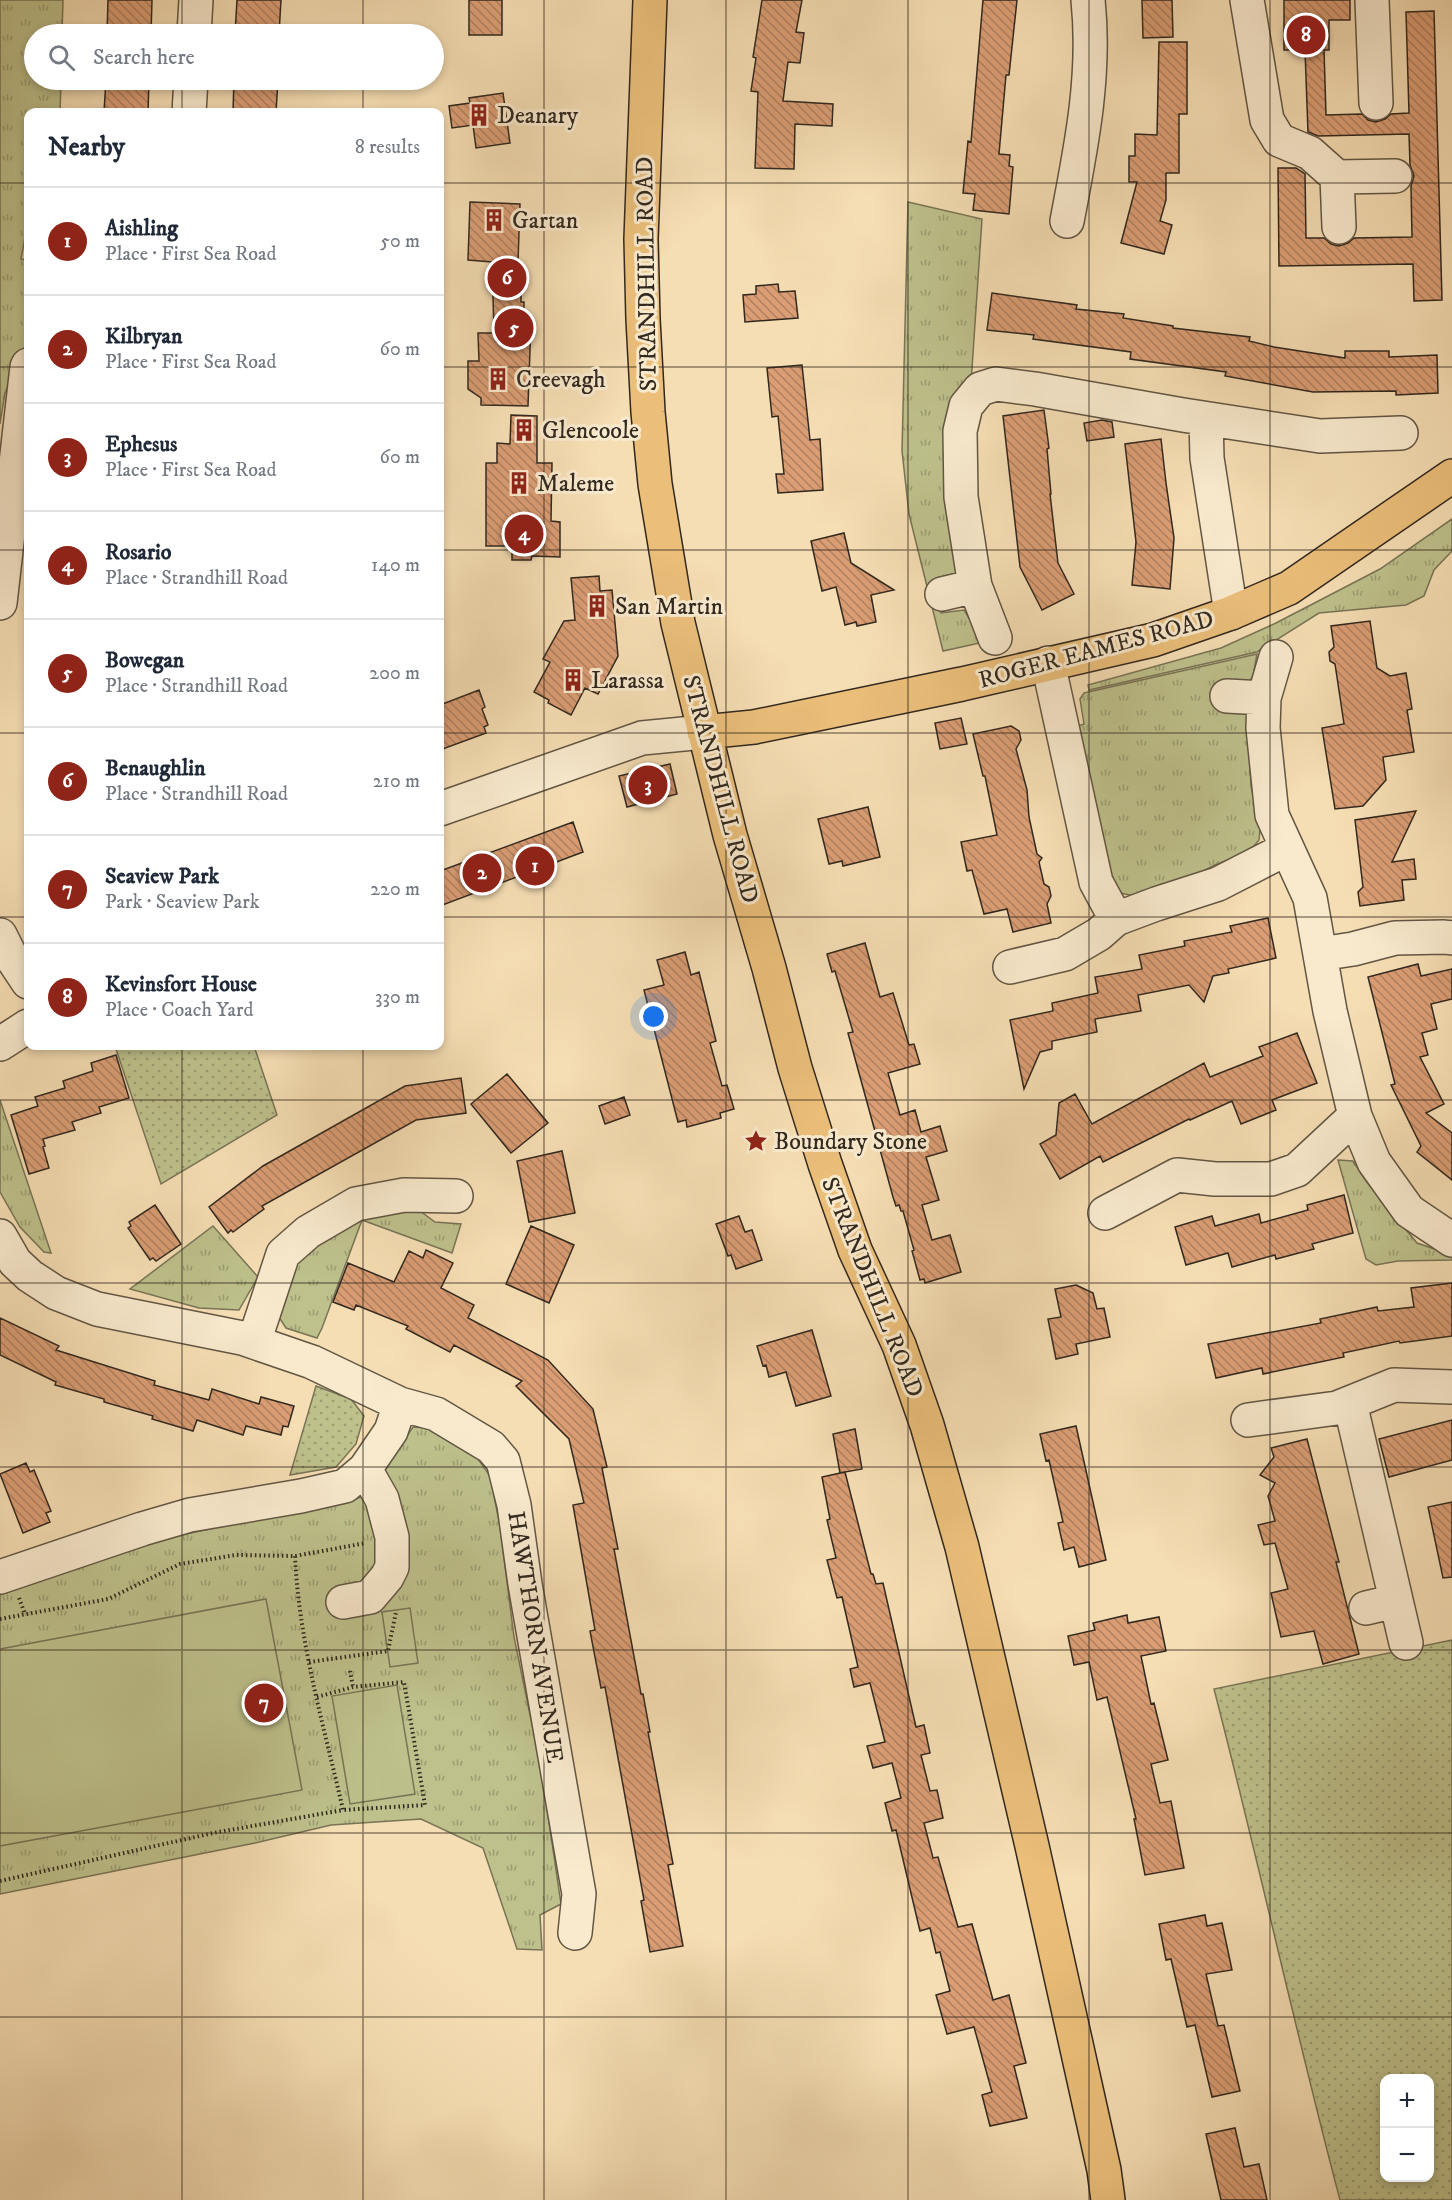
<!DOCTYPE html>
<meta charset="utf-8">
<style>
body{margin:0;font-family:"IM FELL DW Pica",serif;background:#f6f6f7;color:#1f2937}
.controls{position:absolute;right:18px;bottom:18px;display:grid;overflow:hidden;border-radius:12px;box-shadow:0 3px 9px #0003}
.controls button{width:54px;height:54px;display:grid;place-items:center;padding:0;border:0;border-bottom:2px solid #e0e1e3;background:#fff;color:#1f2937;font:30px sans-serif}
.you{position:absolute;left:654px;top:1017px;width:21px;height:21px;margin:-15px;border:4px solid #fff;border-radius:50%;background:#1a73e8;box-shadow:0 0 0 9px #1a73e833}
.badge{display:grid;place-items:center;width:39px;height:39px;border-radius:50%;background:#8f2418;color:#fff;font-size:20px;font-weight:700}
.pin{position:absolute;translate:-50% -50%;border:3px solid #fff;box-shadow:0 2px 6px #0006}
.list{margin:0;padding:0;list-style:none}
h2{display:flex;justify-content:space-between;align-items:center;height:78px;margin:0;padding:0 24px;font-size:26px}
h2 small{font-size:20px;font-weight:400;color:#747a83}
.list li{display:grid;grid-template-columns:39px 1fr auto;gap:18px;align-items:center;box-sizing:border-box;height:108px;padding:0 24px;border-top:2px solid #e0e1e3}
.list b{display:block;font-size:22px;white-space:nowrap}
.list p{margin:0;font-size:20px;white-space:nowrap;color:#747a83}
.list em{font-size:20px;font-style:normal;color:#747a83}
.icon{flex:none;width:33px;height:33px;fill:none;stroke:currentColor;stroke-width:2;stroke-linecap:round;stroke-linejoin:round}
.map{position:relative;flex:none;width:1452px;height:2200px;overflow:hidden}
.search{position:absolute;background:#fff;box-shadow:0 3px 9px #0003;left:24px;top:24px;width:420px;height:66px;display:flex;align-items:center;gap:15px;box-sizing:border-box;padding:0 21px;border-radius:33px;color:#747a83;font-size:22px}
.panel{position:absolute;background:#fff;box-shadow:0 3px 9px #0003;left:24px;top:108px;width:420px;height:942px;border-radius:12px}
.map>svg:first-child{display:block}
.grass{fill:url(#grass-dots);stroke:#787456;stroke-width:1.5;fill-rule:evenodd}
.park{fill:url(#park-tufts);stroke:#787456;stroke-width:1.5}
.garden{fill:#bec18c;stroke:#787456;stroke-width:1.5}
.building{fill:url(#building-back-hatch);stroke:#31281f;stroke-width:1.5}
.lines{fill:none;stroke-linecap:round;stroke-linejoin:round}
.minor-casing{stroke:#625644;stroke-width:36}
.major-casing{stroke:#31281f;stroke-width:36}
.path{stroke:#31281f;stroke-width:4;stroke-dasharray:1.5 3;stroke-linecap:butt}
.minor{stroke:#f9eace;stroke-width:33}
.major{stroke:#ebbf7a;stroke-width:33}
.grid{fill:none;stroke:#31281f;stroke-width:1.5;stroke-opacity:0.55}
.labels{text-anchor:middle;stroke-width:6;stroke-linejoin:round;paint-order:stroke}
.poi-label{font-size:24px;fill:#31281f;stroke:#f9eace;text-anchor:start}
.street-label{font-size:24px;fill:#31281f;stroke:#f9eace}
</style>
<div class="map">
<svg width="1452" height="2200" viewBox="0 0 1452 2200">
<defs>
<pattern id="grass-dots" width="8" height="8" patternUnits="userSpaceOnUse" patternTransform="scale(1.5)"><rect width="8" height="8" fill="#bec18c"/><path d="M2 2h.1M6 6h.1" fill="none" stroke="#9b9d72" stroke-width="1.8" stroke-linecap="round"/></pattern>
<pattern id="park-tufts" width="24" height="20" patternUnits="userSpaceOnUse" patternTransform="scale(1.5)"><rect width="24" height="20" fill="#bec18c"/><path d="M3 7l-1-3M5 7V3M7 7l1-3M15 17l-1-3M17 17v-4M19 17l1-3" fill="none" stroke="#9b9d72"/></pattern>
<pattern id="building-back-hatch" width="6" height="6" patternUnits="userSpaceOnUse" patternTransform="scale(1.5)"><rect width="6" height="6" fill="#da9d74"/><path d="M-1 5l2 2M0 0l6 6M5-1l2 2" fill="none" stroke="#b1805f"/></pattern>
</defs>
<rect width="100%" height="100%" fill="#f6deb4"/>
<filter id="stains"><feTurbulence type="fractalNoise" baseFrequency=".00333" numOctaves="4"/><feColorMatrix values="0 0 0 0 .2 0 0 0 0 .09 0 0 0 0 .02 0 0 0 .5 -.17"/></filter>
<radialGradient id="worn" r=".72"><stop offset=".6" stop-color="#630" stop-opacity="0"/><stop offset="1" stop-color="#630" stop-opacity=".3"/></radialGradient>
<path class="grass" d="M115,1046H254L277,1115L161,1184Z
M316,1386L351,1399L364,1416L356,1444L336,1467L290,1475Z
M1452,1640V2200H1340C1295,2030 1258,1859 1214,1689ZM1384,2078H1430V2178H1384Z"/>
<path class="park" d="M0,0H63L62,34H34V80H61L60,112H28V222L21,259L28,260V341L5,393L0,424Z
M908,202L982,219L958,578L936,593L941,613L964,610L984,642L943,651L909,514L902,451Z
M1452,519V551L1434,570L1424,596L1406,605L1319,613L1257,652L1089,690L1088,685L1221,648L1276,623L1380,569Z
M1257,654L1253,676L1248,684L1249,735L1251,786L1260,829L1259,840L1254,846L1238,856L1215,865L1176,885L1134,896L1116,892L1108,881L1075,727L1084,724L1080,699L1084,693Z
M0,1100L51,1253L44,1252L20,1227L0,1192Z
M1338,1160L1353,1161L1366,1181L1417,1243L1452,1255V1260L1398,1261L1376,1265L1366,1259Z
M416,1208L435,1222L461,1224L452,1253L362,1220L322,1328L317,1338L286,1328L275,1311L292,1263L356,1215Z
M213,1226L258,1277L239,1310L199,1308L130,1289Z
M413,1427L429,1428L471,1449L490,1476L500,1526L514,1637L541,1768L561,1904L540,1915L542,1950L517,1949L483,1848L421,1819L331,1825L255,1843L0,1894V1595L128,1549L186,1534L362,1497L387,1466Z"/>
<path class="garden" d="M266,1599L302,1790L0,1846V1649Z
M410,1608L418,1663L390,1667L382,1612Z
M397,1685L415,1794L350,1804L332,1696Z"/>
<path class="building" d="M108,0H152L151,34H107Z
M237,0H281L279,34H235Z
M469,0H502V35H469Z
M762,0H802L796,32L804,33L800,63L788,62L783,101L833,104L832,126L795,124L794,169L755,168L758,92L751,91L756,58L753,57Z
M983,0H1017L1009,75H1006L999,154L1010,155L1009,166L1013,167L1009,214L973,210L975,194L963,193L968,141L971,142Z
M1142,0H1172L1173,37L1143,38Z
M1284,0H1350V20H1329V50H1324L1326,115L1362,114L1368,120L1376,122L1385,119L1391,114L1409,113L1406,12L1434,11L1442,300L1414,301L1413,264L1279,266L1278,168H1296L1305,174L1306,238H1324L1331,244L1339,246L1348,243L1354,238L1412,237L1411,186L1414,176L1410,165L1409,134L1318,136L1308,132L1305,50H1284Z
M1159,42H1187V114H1179V173H1166V200L1160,221L1172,225L1164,254L1121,243L1137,182H1129V156H1135V134L1157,135Z
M106,80H149L148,112H104Z
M234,80H278L276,112H233Z
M503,93L510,143L476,148L473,125L452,128L449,106L470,103L469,98Z
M470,202L520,204L518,262H521V302H524V323L531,322L528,406L481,405V398L468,389V361H479L478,333H494L492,262L468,260Z
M778,284L779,292L795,291L798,318L745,322L743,295L756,294V286Z
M992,293L1077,305L1076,309L1124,314L1123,318L1173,326V328L1250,337L1249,341L1274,347L1345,358V351H1389V357L1437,355L1438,393L1396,395V391L1313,392L1225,376L1226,372L1130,359L1131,352L1033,339L1034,335L987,330Z
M802,365L810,440L820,439L823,490L778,493L776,474H784L778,416L772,417L767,368Z
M1044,410L1049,448L1047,449L1051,494H1050L1058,563L1074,594L1042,610L1020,567L1003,416Z
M511,415L537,416V463H552L551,521L560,522V557L532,556L531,560H512V546H486V463H497V443L510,444Z
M1102,420L1112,422L1114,437L1087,441L1084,423Z
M1161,439L1166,483L1174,538L1170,589L1132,585L1136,542L1125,444Z
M844,533L851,563L894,590L871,595L876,622L857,626L856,622L845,625L836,587L822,591L811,541Z
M599,576L600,591L612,590L618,656L598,694L585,688L571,715L548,703L549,700L534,692L550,662L543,659L564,621L575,620L571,578Z
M1370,621L1377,668L1390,676L1406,673L1412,709L1407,710L1414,752L1383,757L1386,780L1363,806L1335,809L1322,728L1344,724L1335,664L1330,661L1329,652L1334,647L1331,626Z
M479,690L485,707L482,709L488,725L484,727L486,733L440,750V705Z
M961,718L967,744L940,749L935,723Z
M1011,726L1019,731L1021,740L1016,749L1027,790L1029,817L1037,854L1042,858L1039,862L1044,884L1049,887L1051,896L1047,904L1051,923L1013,932L1007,909L984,914L972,870L967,871L961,842L997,835L985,776H983L973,734Z
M670,764L677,794L627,807L619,776Z
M868,807L880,857L843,866L842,861L829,864L818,819Z
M1416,811L1392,862L1414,859L1416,879L1402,880L1404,900L1360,906L1358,892L1363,887L1355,820Z
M573,822L583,852L440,906V871Z
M1268,918L1276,958L1228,969L1229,973L1213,976L1204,1002L1189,985L1138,995L1141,1011L1095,1019L1097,1032L1052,1041V1049L1040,1052L1024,1089L1010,1020L1053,1011L1052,1003L1098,993L1095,977L1142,969L1139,955L1185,946L1184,941L1232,932L1230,926Z
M865,943L880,997L893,993L909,1045L914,1044L920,1064L888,1073L900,1115L915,1110L921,1132L940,1126L947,1151L926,1157L939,1200L922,1205L932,1240L950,1235L961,1272L925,1283L924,1279L920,1280L912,1251L914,1250L903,1211H901L899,1205L896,1206L893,1197L848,1033L853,1032L835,971L832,972L827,954Z
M685,952L691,975L699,972L716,1041L710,1043L722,1086L727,1085L734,1109L720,1113L721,1118L687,1127L686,1120L678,1122L644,990L664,985L657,960Z
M1418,964L1421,976L1452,969V999L1431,1004L1437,1029L1422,1033L1428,1055L1420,1057L1444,1104L1426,1113L1452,1133V1180L1417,1152L1421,1146L1391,1085L1395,1084L1368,977Z
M1297,1033L1317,1083L1272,1100L1276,1110L1241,1124L1232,1101L1190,1120L1189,1119L1103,1162L1100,1156L1060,1179L1040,1144L1056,1135L1059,1103L1075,1094L1092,1124L1204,1063L1210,1077L1263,1056L1259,1047Z
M116,1055L129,1098L99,1107L101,1113L72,1122L75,1130L43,1139L45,1146L43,1147L49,1168L29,1174L11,1115L38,1106L35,1097L65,1088L63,1081L93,1071L91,1063Z
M507,1074L548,1123L511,1153L471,1104Z
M461,1078L466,1113L416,1120L262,1206L264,1209L233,1232L231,1230L228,1233L209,1207L263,1166L405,1086Z
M624,1097L630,1115L605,1124L599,1106Z
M562,1151L575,1213L529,1222L517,1161Z
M1344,1195L1353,1233L1312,1244L1314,1249L1276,1259L1275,1255L1232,1267L1228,1253L1186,1265L1175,1227L1212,1216L1215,1226L1259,1214L1261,1223L1308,1210L1307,1205Z
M155,1205L181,1244L156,1261L153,1258L150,1260L128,1228L131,1226L129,1222Z
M739,1216L745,1232L752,1230L762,1260L736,1269L731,1255L728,1256L716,1224Z
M531,1226L574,1245L549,1303L506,1284Z
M426,1250L453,1263L441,1288L474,1305L468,1318L548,1360L593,1409L607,1467L602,1468L618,1549H614L641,1694H643L650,1732H648L673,1864L668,1865L683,1946L650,1952L641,1901L644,1900L605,1687L601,1688L590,1631L595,1630L573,1505L584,1503L569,1439L516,1386L522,1381L454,1345L450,1352L406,1329L408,1326L356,1305L354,1310L333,1302L348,1263L394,1282L409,1251L423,1258Z
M1452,1283V1336L1400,1343L1399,1341L1343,1353L1344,1357L1263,1374L1262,1368L1216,1378L1208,1344L1321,1323L1320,1319L1377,1307L1378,1311L1414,1307L1411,1288Z
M1076,1285L1093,1293L1097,1309L1104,1308L1110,1337L1076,1344L1078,1354L1056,1359L1048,1319L1061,1317L1055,1289Z
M0,1318L59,1346L56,1350L155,1381L154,1385L209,1400L212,1389L259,1404L261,1397L294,1406L288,1427L283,1426L281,1435L246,1426L243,1435L197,1420L193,1431L152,1419L153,1416L104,1402V1399L55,1385L56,1382L0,1355Z
M812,1330L831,1396L796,1406L786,1372L769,1377L766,1365L763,1366L757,1346Z
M1452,1420V1460L1389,1477L1379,1439Z
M1076,1426L1106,1560L1079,1567L1074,1547L1064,1550L1058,1523L1063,1522L1049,1460L1046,1461L1040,1434Z
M855,1429L862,1469L840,1473L833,1434Z
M1307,1439L1339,1562H1336L1359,1654L1323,1664L1314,1631L1281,1637L1271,1593L1288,1589L1275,1543L1264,1545L1258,1525L1275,1521L1268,1496L1275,1483L1260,1475L1274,1457L1271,1448Z
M26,1463L30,1472L34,1470L51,1511L46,1513L50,1522L23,1533L0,1474Z
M845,1472L871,1574H873L876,1584L883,1583L916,1727L924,1725L930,1753L921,1755L930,1791L937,1790L943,1818L924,1823L933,1858L938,1857L958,1927L972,1924L993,2000L1009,1995L1026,2063L1014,2066L1027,2118L990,2126L982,2095L992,2092L974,2027L947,2034L936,1995L950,1991L940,1952L936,1953L930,1928L920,1931L896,1830L892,1831L885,1803L901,1798L892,1763L873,1768L867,1746L885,1742L870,1683L854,1687L850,1669L858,1667L842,1597L837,1598L827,1560L836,1558L827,1520L830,1519L822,1477Z
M1452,1502V1577L1443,1578L1428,1507Z
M1127,1615L1128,1623L1159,1617L1166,1651L1141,1656L1151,1704L1154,1703L1168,1760L1151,1764L1160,1803L1171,1801L1184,1868L1145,1875L1134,1819H1136L1107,1697L1097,1700L1089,1662L1074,1665L1068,1636L1095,1630L1093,1623Z
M1205,1915L1207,1926L1222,1923L1232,1970L1206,1974L1218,2026L1224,2025L1240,2091L1212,2097L1195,2025L1187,2027L1171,1959L1166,1960L1159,1924Z
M1235,2128L1244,2167L1259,2164L1267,2200H1221L1206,2134Z"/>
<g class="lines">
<g class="minor-casing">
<path id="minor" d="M1247,0L1267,120L1279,140L1310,153L1337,177L1395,176
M1372,0L1376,103
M194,34L196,0
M189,112L191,80
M1337,177L1339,227
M1067,221C1081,148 1096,75 1088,0
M1206,419L1207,458L1231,613
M942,594L975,586
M0,603L27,367L28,365
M995,638L975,586L961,497L960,431L966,406L980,389L996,384L1035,389L1183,415L1320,436L1401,433
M1276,657L1264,698L1263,728L1272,815L1310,898L1330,1011L1355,1116L1374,1162L1409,1211L1452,1240
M1048,663L1096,882L1116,919
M1227,696L1264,698
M440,809L642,738L704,732
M0,935L10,955L28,982
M1320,954L1353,949L1395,938L1444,937L1452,938
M1010,967L1065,954L1099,934L1116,919L1156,904L1218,884L1286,849
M0,1044L28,1026
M1105,1213L1177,1175L1215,1179H1271L1297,1170L1355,1116
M0,1236L15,1262L30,1276L56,1293L97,1309L242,1338L312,1362L400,1404L436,1414L491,1447L503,1461L514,1505L525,1584L579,1894L575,1933
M254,1342L283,1254L308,1232L356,1204L404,1195L456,1196
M1350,1403L1406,1643
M1248,1420L1337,1408L1394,1385L1452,1387
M0,1577L142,1529L190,1515L301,1496L345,1486L365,1469L391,1431L400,1404
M343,1602L370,1597L387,1577L392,1567V1537L382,1499L365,1469
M1366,1608L1396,1601"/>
</g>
<g class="major-casing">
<path id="major" d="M650,0L641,239L643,319L648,412L655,484L678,623L730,835L769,968L795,1068L825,1164L855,1250L899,1345L927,1425L962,1547L1032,1846L1104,2170L1108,2200
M704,732L754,727L962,684L1153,640L1231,613L1289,588L1452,476"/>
</g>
<path class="path" d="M19,1598L25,1614
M0,1619L108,1599L180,1564L236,1555L295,1556L366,1543
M309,1662L388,1651L396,1612
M350,1671L353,1687
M317,1697L353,1687L404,1682L425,1805L343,1810
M0,1881L213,1833L343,1810C324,1726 299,1643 295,1556"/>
<use href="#minor" class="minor"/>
<use href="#major" class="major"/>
</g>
<path class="grid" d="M182,0V34M363,0V34M544,0V2200M726,0V2200M908,0V2200M1089,0V2200M1270,0V2200M182,80V112M363,80V112M0,183H28M440,183H1452M0,367H28M440,367H1452M0,550H28M440,550H1452M0,733H28M440,733H1452M0,917H28M440,917H1452M182,1046V2200M363,1046V2200M0,1100H1452M0,1283H1452M0,1467H1452M0,1650H1452M0,1833H1452M0,2017H1452"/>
<defs>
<g id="building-bare" transform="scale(1.8)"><path d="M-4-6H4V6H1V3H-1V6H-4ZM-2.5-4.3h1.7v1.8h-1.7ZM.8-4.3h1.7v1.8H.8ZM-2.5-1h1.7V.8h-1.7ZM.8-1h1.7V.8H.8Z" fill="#8f2418" stroke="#f9eace" stroke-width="2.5" paint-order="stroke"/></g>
<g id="sight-bare" transform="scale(1.8)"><path d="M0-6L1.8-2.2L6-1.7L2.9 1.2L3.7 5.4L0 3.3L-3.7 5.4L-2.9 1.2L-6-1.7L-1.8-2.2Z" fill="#8f2418" stroke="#f9eace" stroke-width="2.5" paint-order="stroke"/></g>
</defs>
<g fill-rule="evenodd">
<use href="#building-bare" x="479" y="115"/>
<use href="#building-bare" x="494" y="220"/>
<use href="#building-bare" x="498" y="379"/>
<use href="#building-bare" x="524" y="430"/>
<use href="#building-bare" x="519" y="483"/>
<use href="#building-bare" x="597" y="606"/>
<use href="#building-bare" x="573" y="680"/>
<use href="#sight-bare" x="756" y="1141"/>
</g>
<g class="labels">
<g class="poi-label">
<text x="497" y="123">Deanary</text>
<text x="512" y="228">Gartan</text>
<text x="516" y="387">Creevagh</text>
<text x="542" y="438">Glencoole</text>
<text x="537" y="491">Maleme</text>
<text x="615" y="614">San Martin</text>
<text x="591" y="688">Larassa</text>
<text x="774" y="1149">Boundary Stone</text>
</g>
<g class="street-label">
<text transform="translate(646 274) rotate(-91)" y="8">STRANDHILL ROAD</text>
<text transform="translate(1096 649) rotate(-15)" y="8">ROGER EAMES ROAD</text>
<text transform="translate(721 789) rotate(75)" y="8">STRANDHILL ROAD</text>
<text transform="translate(873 1287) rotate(68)" y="8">STRANDHILL ROAD</text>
<text transform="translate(536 1637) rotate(81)" y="8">HAWTHORN AVENUE</text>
</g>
</g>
<rect width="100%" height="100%" filter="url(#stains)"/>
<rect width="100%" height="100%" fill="url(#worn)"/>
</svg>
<div class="controls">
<button>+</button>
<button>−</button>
</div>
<div class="you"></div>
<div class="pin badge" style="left:535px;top:866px">1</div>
<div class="pin badge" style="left:482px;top:873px">2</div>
<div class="pin badge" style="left:648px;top:785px">3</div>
<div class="pin badge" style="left:524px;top:534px">4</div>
<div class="pin badge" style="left:514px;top:328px">5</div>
<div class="pin badge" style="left:507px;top:278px">6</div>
<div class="pin badge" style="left:264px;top:1703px">7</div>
<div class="pin badge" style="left:1306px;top:35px">8</div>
<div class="search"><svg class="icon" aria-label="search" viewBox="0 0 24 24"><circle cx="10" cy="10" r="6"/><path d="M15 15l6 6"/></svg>Search here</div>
<section class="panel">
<h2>Nearby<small>8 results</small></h2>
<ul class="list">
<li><span class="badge">1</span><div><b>Aishling</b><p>Place · First Sea Road</p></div><em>50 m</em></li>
<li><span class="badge">2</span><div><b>Kilbryan</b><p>Place · First Sea Road</p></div><em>60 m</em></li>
<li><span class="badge">3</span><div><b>Ephesus</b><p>Place · First Sea Road</p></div><em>60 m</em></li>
<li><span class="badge">4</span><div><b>Rosario</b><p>Place · Strandhill Road</p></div><em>140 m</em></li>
<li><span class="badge">5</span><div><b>Bowegan</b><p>Place · Strandhill Road</p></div><em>200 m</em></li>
<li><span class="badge">6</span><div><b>Benaughlin</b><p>Place · Strandhill Road</p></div><em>210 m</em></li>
<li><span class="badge">7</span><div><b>Seaview Park</b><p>Park · Seaview Park</p></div><em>220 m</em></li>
<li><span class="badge">8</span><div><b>Kevinsfort House</b><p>Place · Coach Yard</p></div><em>330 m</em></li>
</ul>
</section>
</div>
